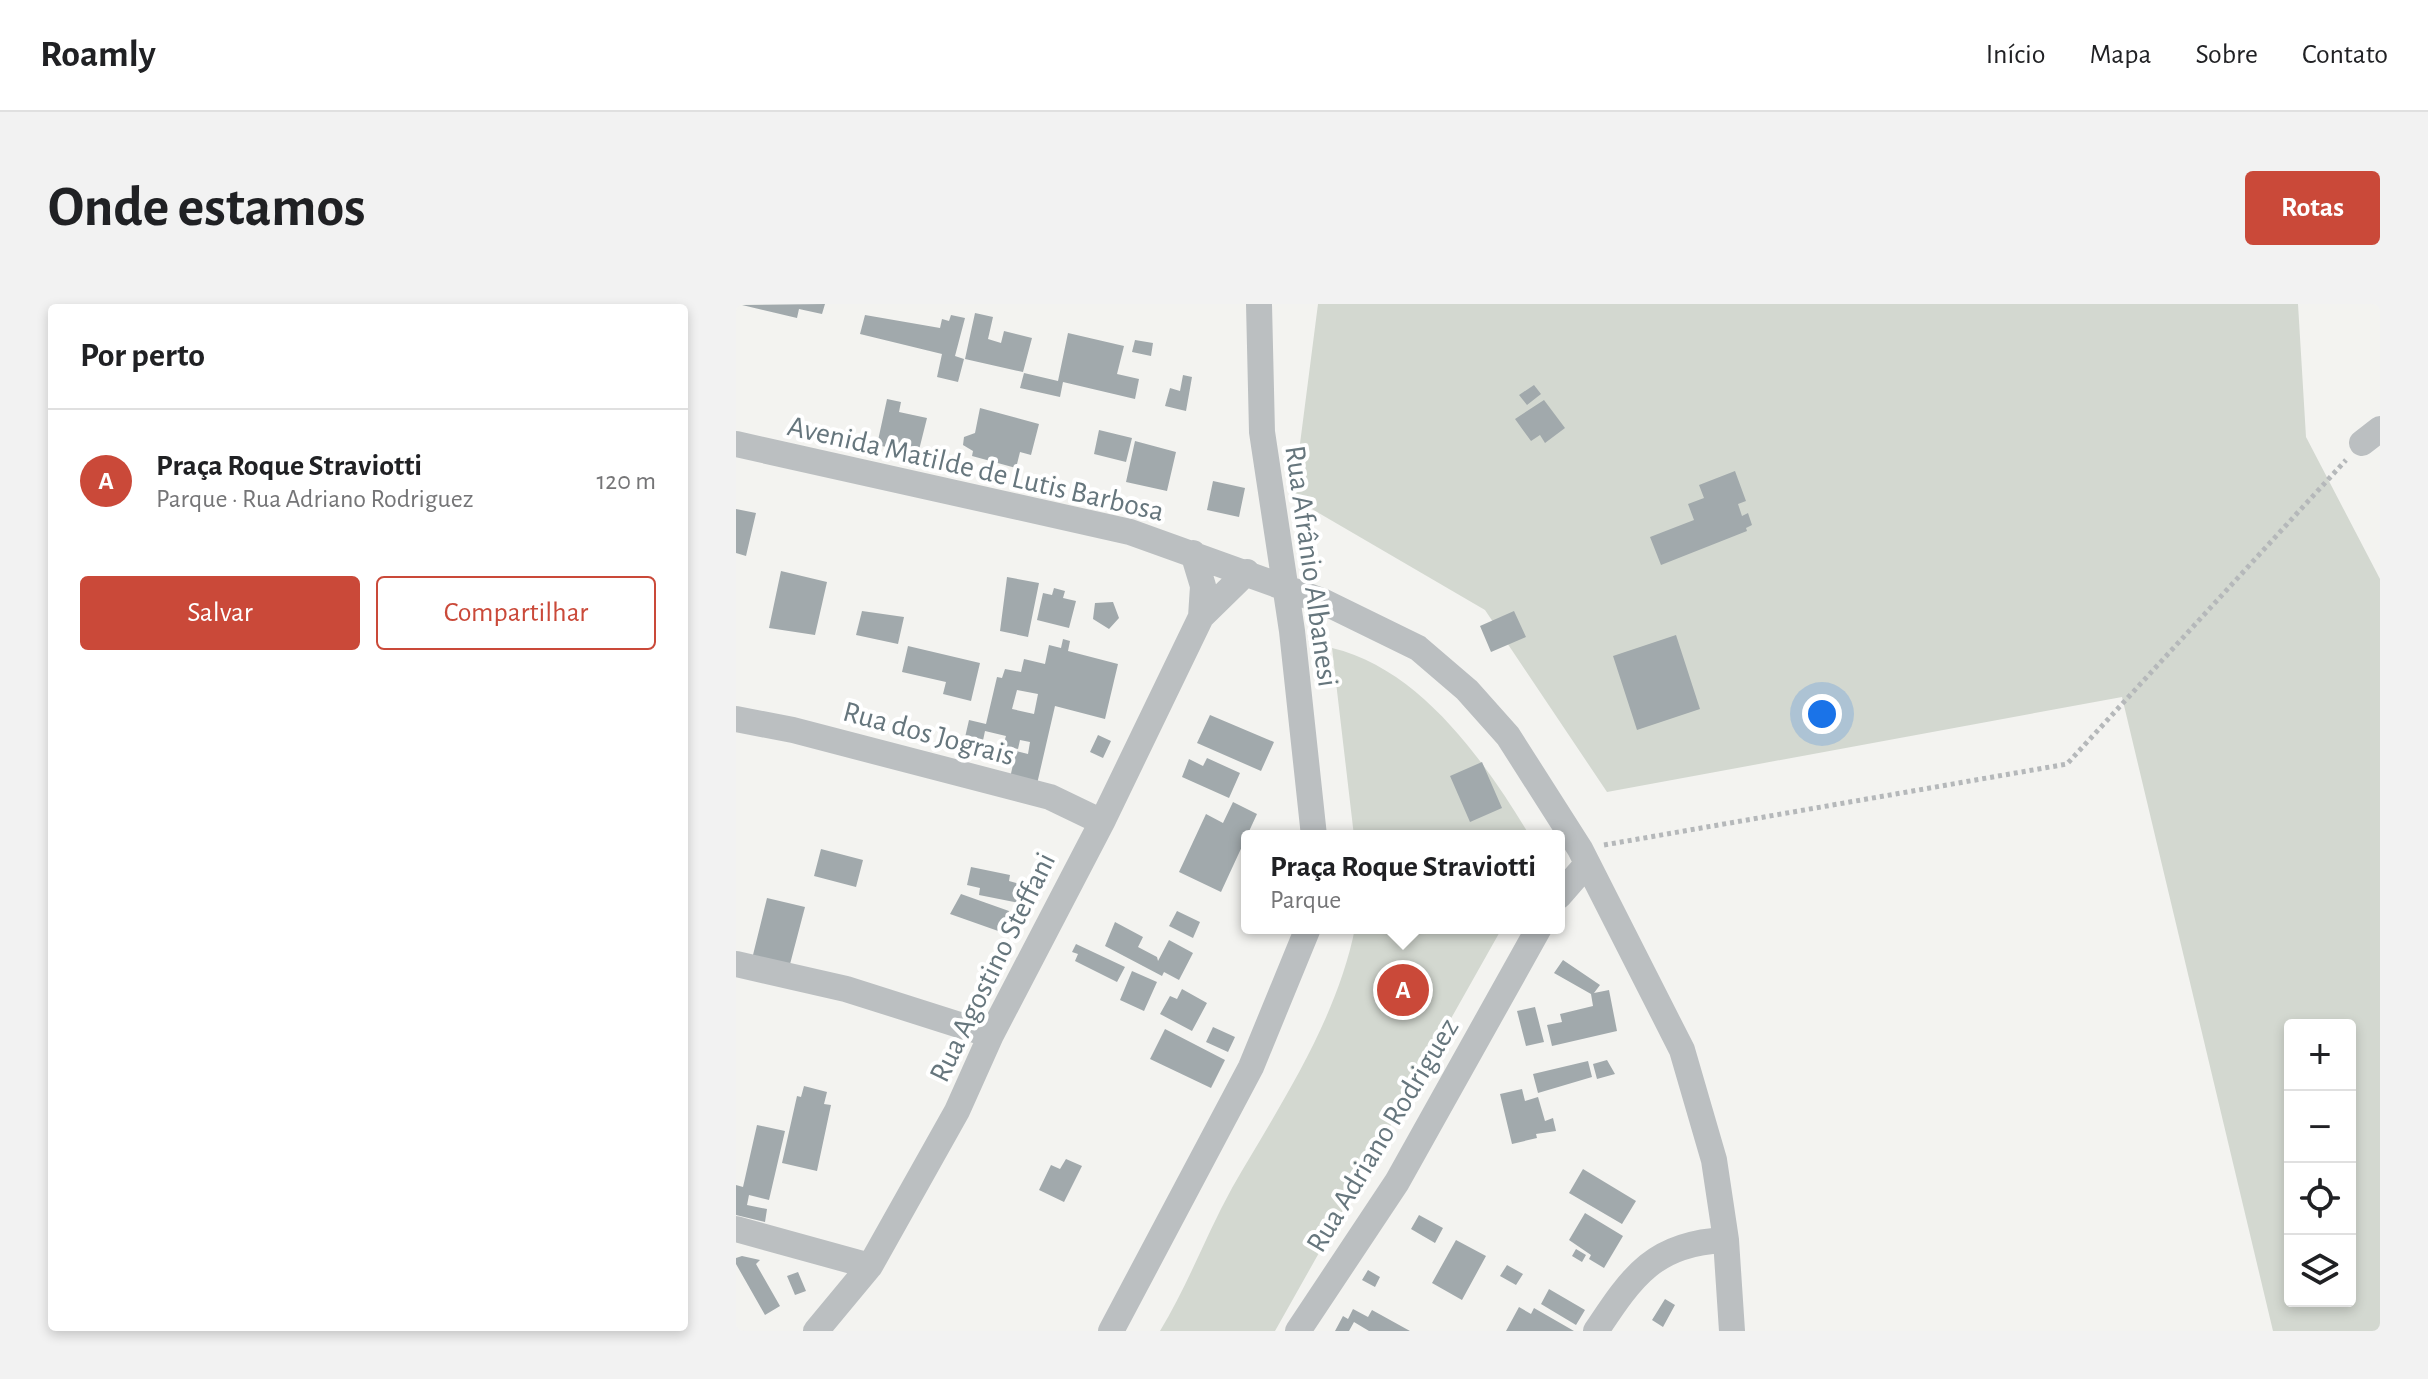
<!DOCTYPE html>
<html lang="pt">
<meta charset="utf-8">
<style>
body{margin:0;font-family:"Alegreya Sans",sans-serif;background:#f2f2f2;color:#202124}
.controls{position:absolute;right:24px;bottom:24px;display:grid;overflow:hidden;border-radius:8px;box-shadow:0 4px 12px #0003}
.controls button{width:72px;height:72px;display:grid;place-items:center;padding:0;border:0;border-bottom:2px solid #e0e0e0;background:#fff;color:#202124;font:40px sans-serif}
.you{position:absolute;left:1086px;top:410px;width:28px;height:28px;margin:-20px;border:6px solid #fff;border-radius:50%;background:#1a73e8;box-shadow:0 0 0 12px #1a73e833}
.badge{display:grid;place-items:center;width:52px;height:52px;border-radius:50%;background:#ca4939;color:#fff;font-size:26px;font-weight:700}
.pin{position:absolute;translate:-50% -50%;border:4px solid #fff;box-shadow:0 2px 8px #0006}
.popup{position:absolute;left:505px;top:526px;width:324px;height:104px;box-sizing:border-box;display:grid;place-content:center;border-radius:8px;background:#fff;filter:drop-shadow(0 2px 6px #0005);font-size:26px;white-space:nowrap;color:#757577}
.popup b{font-size:30px;color:#202124}
.popup::after{content:'';position:absolute;left:50%;top:100%;margin-left:-16px;border:16px solid transparent;border-top-color:#fff}
.list{margin:0;padding:0;list-style:none}
h2{display:flex;justify-content:space-between;align-items:center;height:104px;margin:0;padding:0 32px;font-size:34px}
h2 small{font-size:26px;font-weight:400;color:#757577}
.list li{display:grid;grid-template-columns:52px 1fr auto;gap:24px;align-items:center;box-sizing:border-box;height:144px;padding:0 32px;border-top:2px solid #e0e0e0}
.list b{display:block;font-size:30px;white-space:nowrap}
.list p{margin:0;font-size:26px;white-space:nowrap;color:#757577}
.list em{font-size:26px;font-style:normal;color:#757577}
.actions{display:flex;gap:16px;padding:24px 32px}
.actions a{flex:1;padding:18px 0;border:2px solid #ca4939;border-radius:8px;text-align:center;font-size:28px;color:#ca4939}
.actions .main{background:#ca4939;color:#fff}
.icon{flex:none;width:44px;height:44px;fill:none;stroke:currentColor;stroke-width:2;stroke-linecap:round;stroke-linejoin:round}
.map{position:relative;flex:none;width:1644px;height:1027px;overflow:hidden;border-radius:8px}
header{display:flex;align-items:center;gap:48px;box-sizing:border-box;height:112px;padding:0 40px;background:#fff;border-bottom:2px solid #e0e0e0}
header strong{font-size:38px}
nav{display:flex;gap:44px;margin-inline-start:auto;font-size:28px}
.intro{display:flex;align-items:center;justify-content:space-between;box-sizing:border-box;height:192px;padding:0 48px}
h1{margin:0;font-size:56px}
.button{padding:20px 36px;border-radius:8px;background:#ca4939;color:#fff;font-size:28px;font-weight:700}
main{display:flex;gap:48px;padding:0 48px}
aside{flex:1;background:#fff;border-radius:8px;box-shadow:0 4px 12px #0003}
.map>svg:first-child{display:block}
.green{fill:#d3d8d0;fill-rule:evenodd}
.building{fill:#a1a9ac;fill-rule:evenodd}
.lines{fill:none;stroke-linecap:round;stroke-linejoin:round}
.path{stroke:#b5b8ba;stroke-width:5;stroke-dasharray:4 4;stroke-linecap:butt}
.street{stroke:#bbbfc1;stroke-width:26}
.labels{text-anchor:middle;stroke-width:8;stroke-linejoin:round;paint-order:stroke}
.street-label{font-size:30px;fill:#66767d;stroke:#fff}
</style>
<header>
<strong>Roamly</strong>
<nav><a>Início</a><a>Mapa</a><a>Sobre</a><a>Contato</a></nav>
</header>
<div class="intro"><h1>Onde estamos</h1><a class="button">Rotas</a></div>
<main>
<aside>
<h2>Por perto<small></small></h2>
<ul class="list">
<li><span class="badge">A</span><div><b>Praça Roque Straviotti</b><p>Parque · Rua Adriano Rodriguez</p></div><em>120 m</em></li>
</ul>
<div class="actions"><a class="main">Salvar</a><a>Compartilhar</a></div>
</aside>
<div class="map">
<svg width="1644" height="1027" viewBox="0 0 1644 1027">
<rect width="100%" height="100%" fill="#f3f3f0"/>
<path class="green" d="M582,0H1562L1570,133L1644,275V1027H1537L1386,393L871,488L749,306L557,194ZM1554,721H1614V997H1554Z
M596,344C685,365 750,459 794,532H618Z
M619,624H766L539,1027H424C452,981 470,931 496,884C543,802 600,719 619,624Z"/>
<path class="building" d="M89,0L86,10L63,5L61,14L6,1Z
M239,9L257,13L252,35L265,39L268,27L296,34L287,68L229,55Z
M129,11L204,24L206,15L213,17L215,11L229,14L219,52L228,55L222,78L201,73L206,50L124,30Z
M332,29L388,42L381,70L403,75L399,95L327,78L324,93L284,84L288,69L322,77Z
M399,36L417,39L415,52L396,48Z
M447,71L456,73L450,107L429,102L434,84L444,87Z
M798,81L805,90L791,101L783,91Z
M151,95L165,98L163,108L191,114L182,150L141,141Z
M808,96L829,124L809,139L804,131L795,137L779,115Z
M244,104L303,120L295,151L284,148L280,164L236,152L237,147L227,141L228,133L239,129Z
M363,126L396,134L390,158L358,150Z
M399,137L440,148L431,187L390,178Z
M999,167L1010,197L1002,200L1006,212L1012,209L1016,221L1010,224L1011,227L925,261L914,233L958,216L952,200L968,194L963,181Z
M477,177L509,184L503,213L471,206Z
M0,205L20,209L10,252L0,249Z
M45,267L91,278L79,331L33,324Z
M271,273L303,279L292,333L264,327Z
M318,284L329,287L327,294L340,297L333,324L301,316L307,289L316,291Z
M377,298L383,314L373,325L357,315L359,299Z
M126,307L168,313L162,340L120,331Z
M778,307L790,333L755,348L744,322Z
M940,331L964,405L901,426L877,352Z
M327,335L334,337L332,347L382,360L369,415L319,402L301,480L274,474L280,447L292,450L294,438L284,436L282,445L267,442L270,432L249,427L245,446L227,442L233,416L250,420L261,373L266,374L269,365L285,368L288,355L309,360L313,341L325,344ZM281,386L302,390L298,410L276,405Z
M172,342L244,359L235,397L207,390L210,378L166,368Z
M474,411L538,438L525,467L461,439Z
M362,431L375,437L367,454L354,448Z
M471,454L504,469L493,494L446,473L453,455L467,462Z
M746,458L766,504L734,518L714,472Z
M497,498L521,510L485,588L443,568L470,510L487,519Z
M85,545L127,556L120,583L78,572Z
M235,563L274,571L273,577L287,581L283,599L243,591L244,584L231,581Z
M225,590L273,607L265,628L214,610Z
M31,594L69,603L53,664L16,655Z
M441,607L464,618L457,634L433,622Z
M379,618L407,633L402,643L421,653L422,657L433,636L457,649L443,676L428,668L426,672L369,642Z
M340,640L389,663L381,678L339,657L342,650L336,648Z
M827,656L864,681L858,689L873,686L881,727L816,742L811,721L826,718L824,710L857,702L855,690L818,669Z
M396,667L421,678L408,707L384,696Z
M446,685L471,699L456,727L424,710L434,692L441,695Z
M799,703L808,738L790,742L781,707Z
M477,723L499,733L492,748L470,738Z
M429,725L489,756L475,784L414,755Z
M871,756L879,770L861,775L857,760Z
M852,757L856,773L802,789L797,770Z
M68,782L91,788L88,800L95,801L81,867L46,859L61,792L65,793Z
M786,785L789,797L802,793L809,817L817,814L820,827L800,830L801,834L776,840L764,790Z
M21,821L49,827L33,896L13,891L11,901L31,905L29,918L0,911V881L7,883Z
M330,855L346,862L328,898L303,886L315,861L324,865Z
M847,865L900,897L886,920L833,889Z
M849,909L887,932L868,964L853,955L855,951L833,936Z
M683,911L707,924L699,939L675,925Z
M720,936L750,952L726,996L696,979Z
M840,945L850,951L846,958L836,952Z
M6,952L24,956L20,960L44,1002L29,1011L0,960V954Z
M771,961L787,970L780,981L764,972Z
M632,966L644,973L639,983L626,976Z
M62,968L70,987L59,991L51,972Z
M813,985L849,1006L840,1021L805,1000Z
M929,995L939,1001L927,1023L916,1016Z
M783,1003L795,1010L798,1004L838,1027H770Z
M617,1005L632,1013L636,1006L674,1027H633L618,1018L613,1027H599L607,1012L612,1015Z"/>
<g class="lines">
<path class="path" d="M868,541L1331,460L1610,156"/>
<path class="street" d="M523,0L526,128L556,327L578,532
M1626,139L1644,125
M0,140L394,228L586,297L682,344L731,386L772,432L844,545L946,746L978,856L990,936L996,1027
M457,249L467,282L465,313
M0,415L57,426L314,493L366,518
M823,592L850,561
M0,660L110,685L255,731
M0,925L134,962
M80,1027L134,962L221,807L255,731L366,518L465,313L511,268
M375,1027L515,763L572,624
M562,1027L661,878L803,624
M860,1027C897,971 919,939 990,936"/>
</g>
<g class="labels">
<g class="street-label">
<text transform="translate(240 164) rotate(13)" y="10">Avenida Matilde de Lutis Barbosa</text>
<text transform="translate(576 262) rotate(82)" y="10">Rua Afrânio Albanesi</text>
<text transform="translate(193 429) rotate(15)" y="10">Rua dos Jograis</text>
<text transform="translate(256 663) rotate(-64)" y="10">Rua Agostino Steffani</text>
<text transform="translate(646 831) rotate(-59)" y="10">Rua Adriano Rodriguez</text>
</g>
</g>
</svg>
<div class="controls">
<button>+</button>
<button>−</button>
<button><svg class="icon" aria-label="locate" viewBox="0 0 24 24"><circle cx="12" cy="12" r="6"/><path d="M12 2v4M12 18v4M2 12h4M18 12h4"/></svg></button>
<button><svg class="icon" aria-label="layers" viewBox="0 0 24 24"><path d="M12 4l9 5-9 5-9-5zM3 14l9 5 9-5"/></svg></button>
</div>
<div class="you"></div>
<div class="pin badge" style="left:667px;top:686px">A</div>
<div class="popup"><b>Praça Roque Straviotti</b>Parque</div>
</div>
</main>
